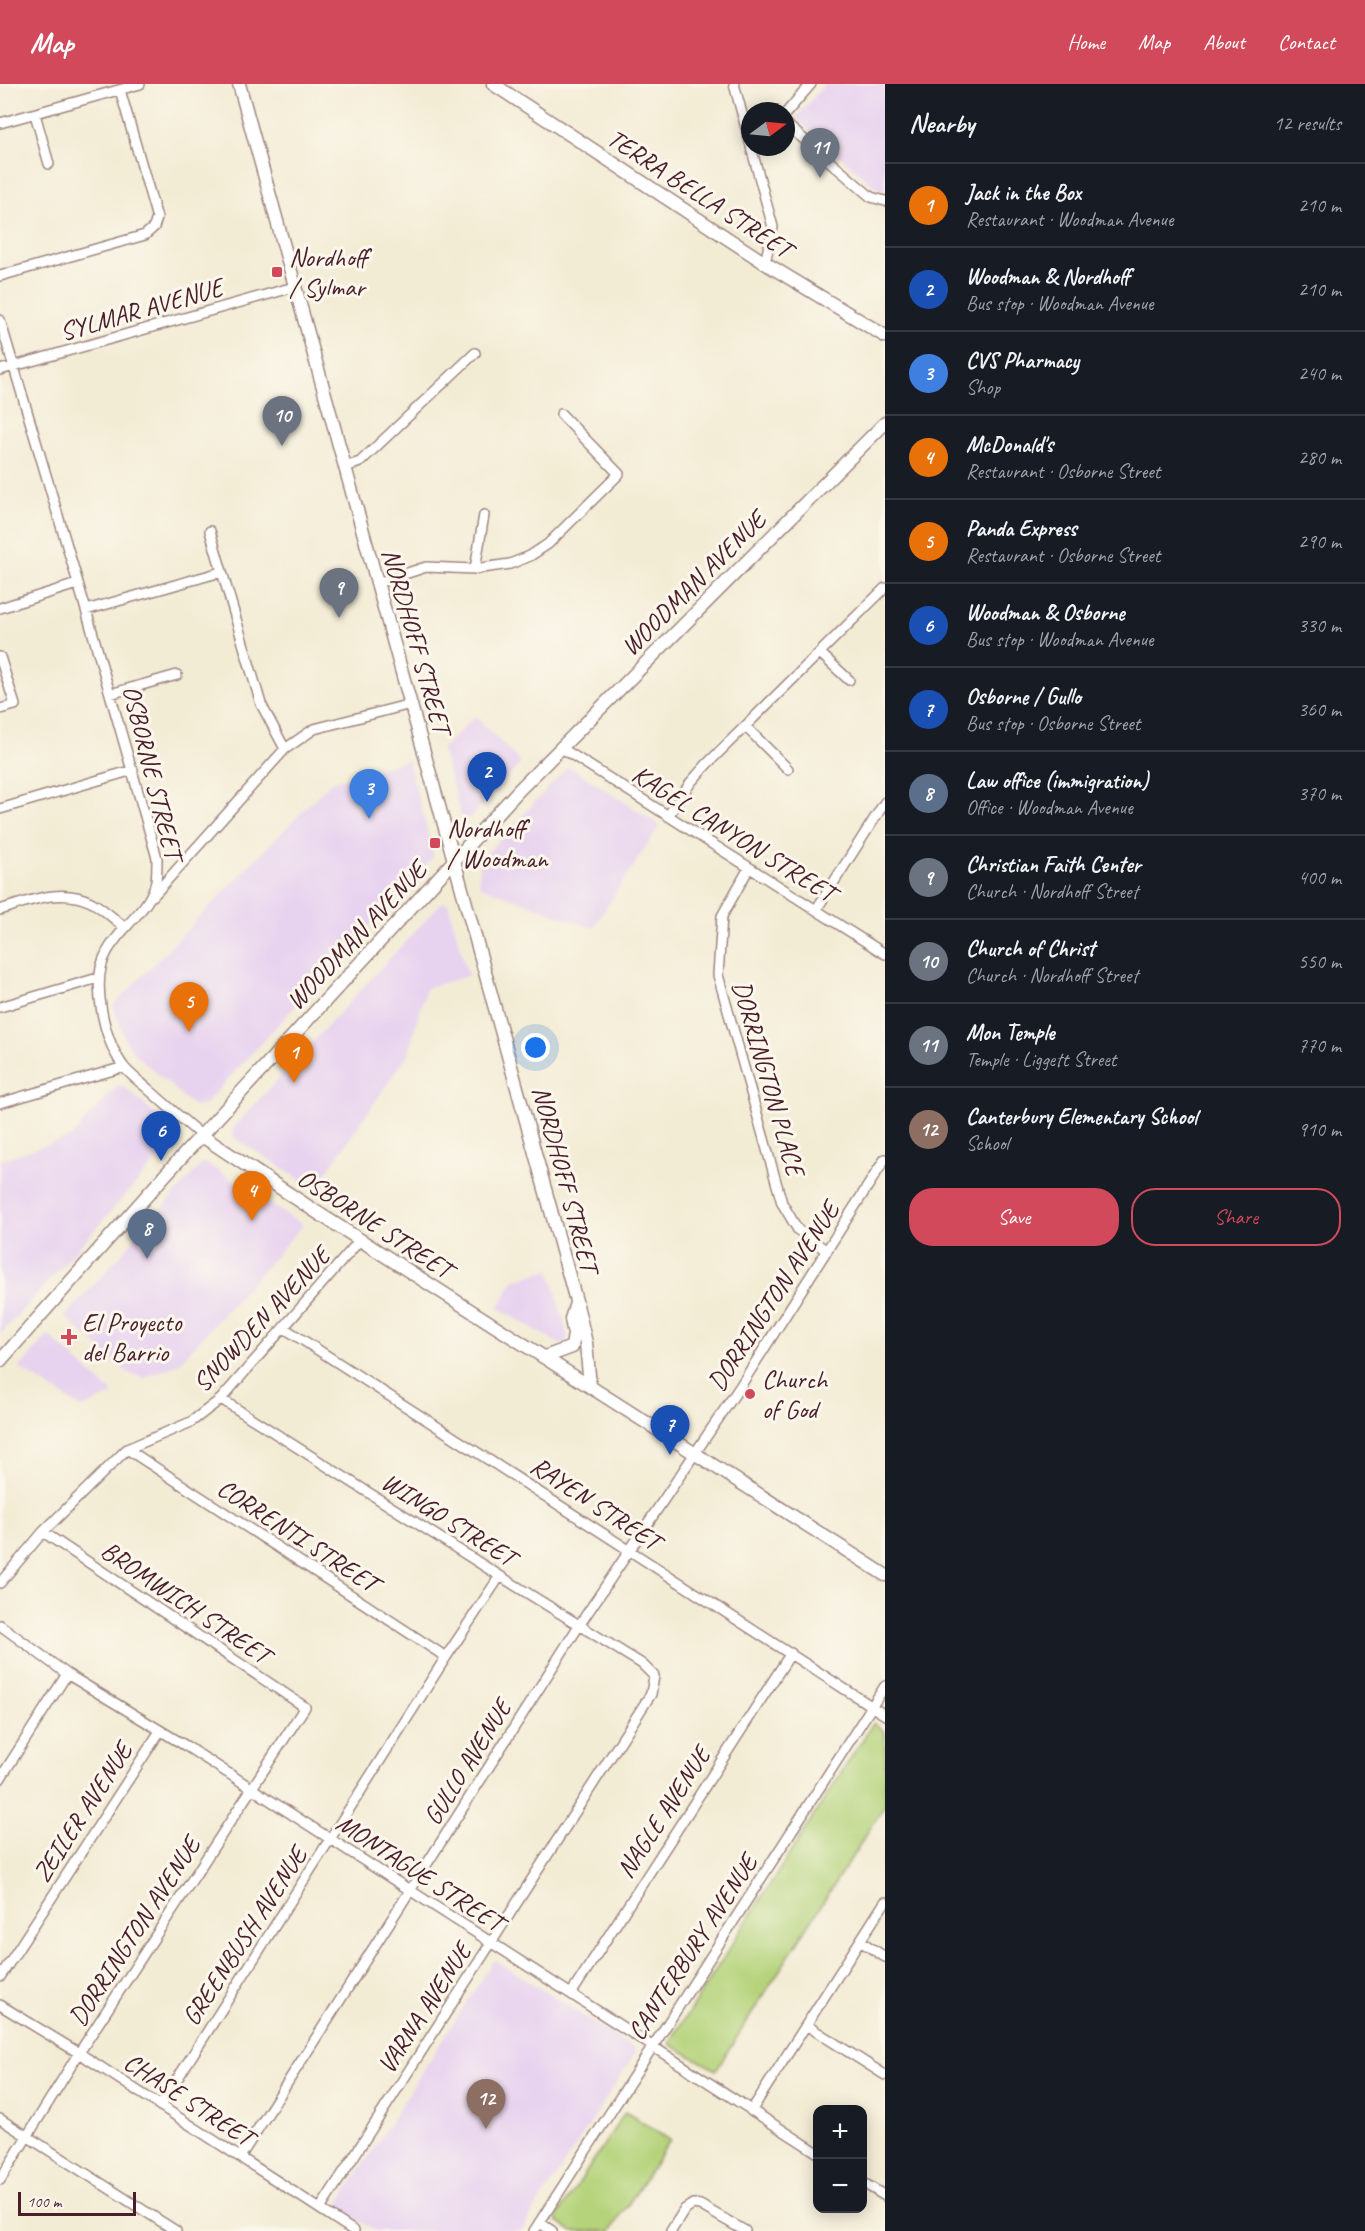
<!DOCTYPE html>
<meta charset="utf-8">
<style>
body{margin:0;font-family:Caveat,sans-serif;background:#242831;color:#f1f3f6}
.controls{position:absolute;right:18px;bottom:18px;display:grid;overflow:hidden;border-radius:12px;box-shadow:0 3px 15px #0003}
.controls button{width:54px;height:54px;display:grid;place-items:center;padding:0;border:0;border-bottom:2px solid #363941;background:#171b24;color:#f1f3f6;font:30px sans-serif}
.compass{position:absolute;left:741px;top:18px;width:54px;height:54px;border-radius:50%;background:#171b24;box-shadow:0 3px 15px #0003;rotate:74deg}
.scale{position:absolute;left:18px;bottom:15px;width:118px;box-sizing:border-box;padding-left:6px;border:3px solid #4a1f2b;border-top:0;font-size:16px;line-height:21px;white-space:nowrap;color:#4a1f2b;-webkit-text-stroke:4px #fbf7ec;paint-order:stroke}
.you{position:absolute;left:536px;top:964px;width:21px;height:21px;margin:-15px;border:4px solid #fff;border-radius:50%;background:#1a73e8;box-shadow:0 0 0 9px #1a73e833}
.badge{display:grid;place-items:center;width:39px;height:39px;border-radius:50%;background:#d1495b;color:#fff;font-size:20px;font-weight:700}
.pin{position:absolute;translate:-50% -50px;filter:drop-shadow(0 2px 3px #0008)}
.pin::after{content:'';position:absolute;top:32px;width:21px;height:18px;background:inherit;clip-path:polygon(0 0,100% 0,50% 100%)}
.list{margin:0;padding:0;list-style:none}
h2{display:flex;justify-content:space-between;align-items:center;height:78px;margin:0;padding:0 24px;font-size:26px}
h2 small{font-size:20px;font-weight:400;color:#9ea1a6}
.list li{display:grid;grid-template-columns:39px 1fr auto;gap:18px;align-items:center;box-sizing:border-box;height:84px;padding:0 24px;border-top:2px solid #363941}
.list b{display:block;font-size:22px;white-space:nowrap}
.list p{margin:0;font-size:20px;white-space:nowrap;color:#9ea1a6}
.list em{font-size:20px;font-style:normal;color:#9ea1a6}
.actions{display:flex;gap:12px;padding:18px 24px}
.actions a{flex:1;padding:14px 0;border:2px solid #d1495b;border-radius:24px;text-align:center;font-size:21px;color:#d1495b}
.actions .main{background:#d1495b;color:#fff}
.map{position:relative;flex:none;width:885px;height:2147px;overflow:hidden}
header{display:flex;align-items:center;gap:36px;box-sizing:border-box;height:84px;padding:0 30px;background:#d1495b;color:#fff}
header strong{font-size:28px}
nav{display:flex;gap:33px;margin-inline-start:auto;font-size:21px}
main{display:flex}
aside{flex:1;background:#171b24}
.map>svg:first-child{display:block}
.built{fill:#e7d2ef}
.green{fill:#b5d37a;stroke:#807952;stroke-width:1.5}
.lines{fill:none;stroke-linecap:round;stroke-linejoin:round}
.minor-casing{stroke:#9e8680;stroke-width:12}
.major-casing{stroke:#9e8680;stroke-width:15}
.minor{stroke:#fff;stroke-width:9}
.major{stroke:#fff;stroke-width:12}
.poi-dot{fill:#d1495b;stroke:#fbf7ec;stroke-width:2}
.labels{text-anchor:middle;stroke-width:6;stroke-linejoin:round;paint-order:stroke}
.street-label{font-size:26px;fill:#4a1f2b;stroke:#fbf7ec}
.poi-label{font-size:26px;fill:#4a1f2b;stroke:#fbf7ec;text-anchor:start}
</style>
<header>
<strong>Map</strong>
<nav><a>Home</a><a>Map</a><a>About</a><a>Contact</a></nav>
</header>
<main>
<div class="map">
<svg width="885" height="2147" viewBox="0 0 885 2147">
<rect width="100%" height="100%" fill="#fbf7ec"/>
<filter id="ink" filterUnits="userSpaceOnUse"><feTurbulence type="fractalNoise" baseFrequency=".0167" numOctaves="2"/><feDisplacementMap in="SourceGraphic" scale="12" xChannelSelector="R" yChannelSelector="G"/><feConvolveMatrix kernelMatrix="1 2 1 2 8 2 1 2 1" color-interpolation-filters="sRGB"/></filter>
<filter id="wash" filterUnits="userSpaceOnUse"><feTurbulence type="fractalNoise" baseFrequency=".008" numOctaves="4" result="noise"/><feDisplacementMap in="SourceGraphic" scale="24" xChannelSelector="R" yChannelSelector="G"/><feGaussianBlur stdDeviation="1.35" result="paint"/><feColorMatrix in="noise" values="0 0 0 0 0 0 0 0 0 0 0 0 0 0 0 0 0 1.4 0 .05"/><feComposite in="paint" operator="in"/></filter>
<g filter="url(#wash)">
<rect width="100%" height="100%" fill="#f3ecd5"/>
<path class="built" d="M825,0H885V107L876,104L798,36V31Z
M475,632L521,679L472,732L467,734L463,733L460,728L442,665Z
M408,676L434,772L205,1020L200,1022L192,1021L133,968L125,955L113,922L331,698Z
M567,684L573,685L660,741L593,844L480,802L479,796L480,782L490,766Z
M442,818L448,819L468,892L426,904L408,970L315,1105L235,1054L233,1050V1044Z
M118,1001L127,1005L174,1048L177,1054L0,1251V1076L71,1053Z
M206,1079L303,1141L179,1279L145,1294L128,1289L65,1233L201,1081Z
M550,1186L568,1253L565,1258L560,1260L498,1224L514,1196Z
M48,1251L98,1296L114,1310L82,1324L19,1284Z
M493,1877H497L634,1964L635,1970L521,2147H375L339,2124L338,2120Z"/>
<path class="green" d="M873,1639L885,1648V1721L716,1986L671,1961V1956Z
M625,2028L670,2056L611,2147H572L558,2138L557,2133Z"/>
</g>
<g filter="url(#ink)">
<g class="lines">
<g class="minor-casing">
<path id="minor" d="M734,0L750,59
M786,29L811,0
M35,30L49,80
M0,39L140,0
M786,40L871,113L885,117
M751,63L773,143L765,179
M0,192L145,151L154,143L157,134L120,6
M0,236L86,526L157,774C157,781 157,789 156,797C151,825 120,843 107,868C90,897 104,955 123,982C129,990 139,997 147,1004C165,1020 183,1036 202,1052
M0,286L294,203
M345,383L360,378L475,269
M210,447L261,620L285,665
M475,485L484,431
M377,499L426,483L475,485L510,480L530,472L548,460L619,390L561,330
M0,524L77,500
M86,526L221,488
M820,569L849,596
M0,573L15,621L0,625
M110,610L177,591
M746,643L788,685
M560,663L885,870
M0,725L133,686
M668,732L691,698L707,680L885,504
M749,784L722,832L718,891L782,1119L798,1146L827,1167
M153,812L285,665L314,645L411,620
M0,826C29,817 61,803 91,818C103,824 114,835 124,843
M816,826L885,718
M0,923L98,894
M0,1019L124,983
M284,1244L885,1631
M221,1315L500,1492L642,1580L654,1592L651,1610L320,2125
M127,1365L446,1573
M0,1499L43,1448L127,1365L191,1338L221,1315L360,1156
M0,1541L67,1590L186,1662L818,2069
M0,1695L67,1590
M860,1857L885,1873
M0,1893L160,1647
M571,1910L791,1569
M0,1921L79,1969L354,2147
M806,1941L885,1991
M160,2022L446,1573L500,1492
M751,2027L885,1818
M0,2035L176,2147
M240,2073L580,1540L741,1301L885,1075
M0,2096L79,1969L305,1623L43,1448
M862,2098L885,2112
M540,2139L552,2147
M534,2147L885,1602
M671,2147L685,2125L693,2120L700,2121L745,2147"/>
</g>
<g class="major-casing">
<path id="major" d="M239,0L576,1217L586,1259L590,1302
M493,0L765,179L885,252
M202,1052L318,1129L885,1491
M545,1273L572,1263L574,1250L571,1235L576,1219
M0,1277L166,1090L519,706L885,339"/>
</g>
<use href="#minor" class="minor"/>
<use href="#major" class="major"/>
</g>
</g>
<g class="poi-dot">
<rect x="271" y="182" width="12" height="12" rx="3"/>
<rect x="429" y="753" width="12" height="12" rx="3"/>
<path d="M66 1244h6v6h6v6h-6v6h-6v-6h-6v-6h6z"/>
<circle cx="750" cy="1310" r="6"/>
</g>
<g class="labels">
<g class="street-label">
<text transform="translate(700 109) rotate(33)" y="9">TERRA BELLA STREET</text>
<text transform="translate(141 225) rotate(-16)" y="9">SYLMAR AVENUE</text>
<text transform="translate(693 499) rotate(-45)" y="9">WOODMAN AVENUE</text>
<text transform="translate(417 557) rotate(74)" y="9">NORDHOFF STREET</text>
<text transform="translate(153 688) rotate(76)" y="9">OSBORNE STREET</text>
<text transform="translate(734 749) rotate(32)" y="9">KAGEL CANYON STREET</text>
<text transform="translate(356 851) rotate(-47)" y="9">WOODMAN AVENUE</text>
<text transform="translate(769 994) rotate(74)" y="9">DORRINGTON PLACE</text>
<text transform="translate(566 1095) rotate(75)" y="9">NORDHOFF STREET</text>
<text transform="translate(375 1139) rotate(33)" y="9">OSBORNE STREET</text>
<text transform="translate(773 1212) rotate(-57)" y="9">DORRINGTON AVENUE</text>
<text transform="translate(261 1235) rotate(-47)" y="9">SNOWDEN AVENUE</text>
<text transform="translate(596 1419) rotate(33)" y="9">RAYEN STREET</text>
<text transform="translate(449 1435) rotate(32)" y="9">WINGO STREET</text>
<text transform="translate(298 1451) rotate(33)" y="9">CORRENTI STREET</text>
<text transform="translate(186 1518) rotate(34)" y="9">BROMWICH STREET</text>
<text transform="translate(467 1678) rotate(-58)" y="9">GULLO AVENUE</text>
<text transform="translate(82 1728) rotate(-57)" y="9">ZEILER AVENUE</text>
<text transform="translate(663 1728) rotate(-57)" y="9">NAGLE AVENUE</text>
<text transform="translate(420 1788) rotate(33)" y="9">MONTAGUE STREET</text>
<text transform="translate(134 1847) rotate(-57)" y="9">DORRINGTON AVENUE</text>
<text transform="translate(244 1852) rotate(-57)" y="9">GREENBUSH AVENUE</text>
<text transform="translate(692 1863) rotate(-57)" y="9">CANTERBURY AVENUE</text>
<text transform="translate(424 1924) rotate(-57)" y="9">VARNA AVENUE</text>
<text transform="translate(189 2015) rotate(33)" y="9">CHASE STREET</text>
</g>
<g class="poi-label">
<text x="289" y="182">Nordhoff<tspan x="289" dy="30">/ Sylmar</tspan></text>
<text x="447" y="753">Nordhoff<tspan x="447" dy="30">/ Woodman</tspan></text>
<text x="82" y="1247">El Proyecto<tspan x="82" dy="30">del Barrio</tspan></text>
<text x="762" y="1304">Church<tspan x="762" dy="30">of God</tspan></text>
</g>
</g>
</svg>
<div class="controls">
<button>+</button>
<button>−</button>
</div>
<svg class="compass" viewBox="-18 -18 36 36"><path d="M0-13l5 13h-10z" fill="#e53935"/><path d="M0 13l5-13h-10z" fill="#9ea1a6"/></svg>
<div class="scale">100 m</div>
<div class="you"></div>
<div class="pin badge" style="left:294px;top:999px;background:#e8710a">1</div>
<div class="pin badge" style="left:487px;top:718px;background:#1a4fb4">2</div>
<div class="pin badge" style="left:369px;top:735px;background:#3f7fe0">3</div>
<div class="pin badge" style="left:252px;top:1137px;background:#e8710a">4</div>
<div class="pin badge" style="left:189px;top:948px;background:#e8710a">5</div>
<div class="pin badge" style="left:161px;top:1077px;background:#1a4fb4">6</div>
<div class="pin badge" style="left:670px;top:1371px;background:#1a4fb4">7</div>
<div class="pin badge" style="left:147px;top:1175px;background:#5c6f8a">8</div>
<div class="pin badge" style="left:339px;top:534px;background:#6b7280">9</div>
<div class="pin badge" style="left:282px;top:362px;background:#6b7280">10</div>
<div class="pin badge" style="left:820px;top:94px;background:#6b7280">11</div>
<div class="pin badge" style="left:486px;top:2045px;background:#8d6e63">12</div>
</div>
<aside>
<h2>Nearby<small>12 results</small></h2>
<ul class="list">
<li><span class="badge" style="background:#e8710a">1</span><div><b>Jack in the Box</b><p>Restaurant · Woodman Avenue</p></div><em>210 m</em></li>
<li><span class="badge" style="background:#1a4fb4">2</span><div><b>Woodman &amp; Nordhoff</b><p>Bus stop · Woodman Avenue</p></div><em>210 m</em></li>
<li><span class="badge" style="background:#3f7fe0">3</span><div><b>CVS Pharmacy</b><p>Shop</p></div><em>240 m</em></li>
<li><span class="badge" style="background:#e8710a">4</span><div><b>McDonald's</b><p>Restaurant · Osborne Street</p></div><em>280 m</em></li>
<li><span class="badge" style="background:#e8710a">5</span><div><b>Panda Express</b><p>Restaurant · Osborne Street</p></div><em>290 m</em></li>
<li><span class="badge" style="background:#1a4fb4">6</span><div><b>Woodman &amp; Osborne</b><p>Bus stop · Woodman Avenue</p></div><em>330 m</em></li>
<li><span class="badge" style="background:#1a4fb4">7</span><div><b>Osborne / Gullo</b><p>Bus stop · Osborne Street</p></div><em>360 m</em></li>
<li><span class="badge" style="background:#5c6f8a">8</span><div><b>Law office (immigration)</b><p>Office · Woodman Avenue</p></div><em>370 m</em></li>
<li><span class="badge" style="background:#6b7280">9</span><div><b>Christian Faith Center</b><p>Church · Nordhoff Street</p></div><em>400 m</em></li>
<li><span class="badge" style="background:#6b7280">10</span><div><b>Church of Christ</b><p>Church · Nordhoff Street</p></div><em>550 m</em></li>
<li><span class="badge" style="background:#6b7280">11</span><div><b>Mon Temple</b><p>Temple · Liggett Street</p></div><em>770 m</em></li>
<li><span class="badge" style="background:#8d6e63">12</span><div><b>Canterbury Elementary School</b><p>School</p></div><em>910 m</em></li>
</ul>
<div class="actions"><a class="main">Save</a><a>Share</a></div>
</aside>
</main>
